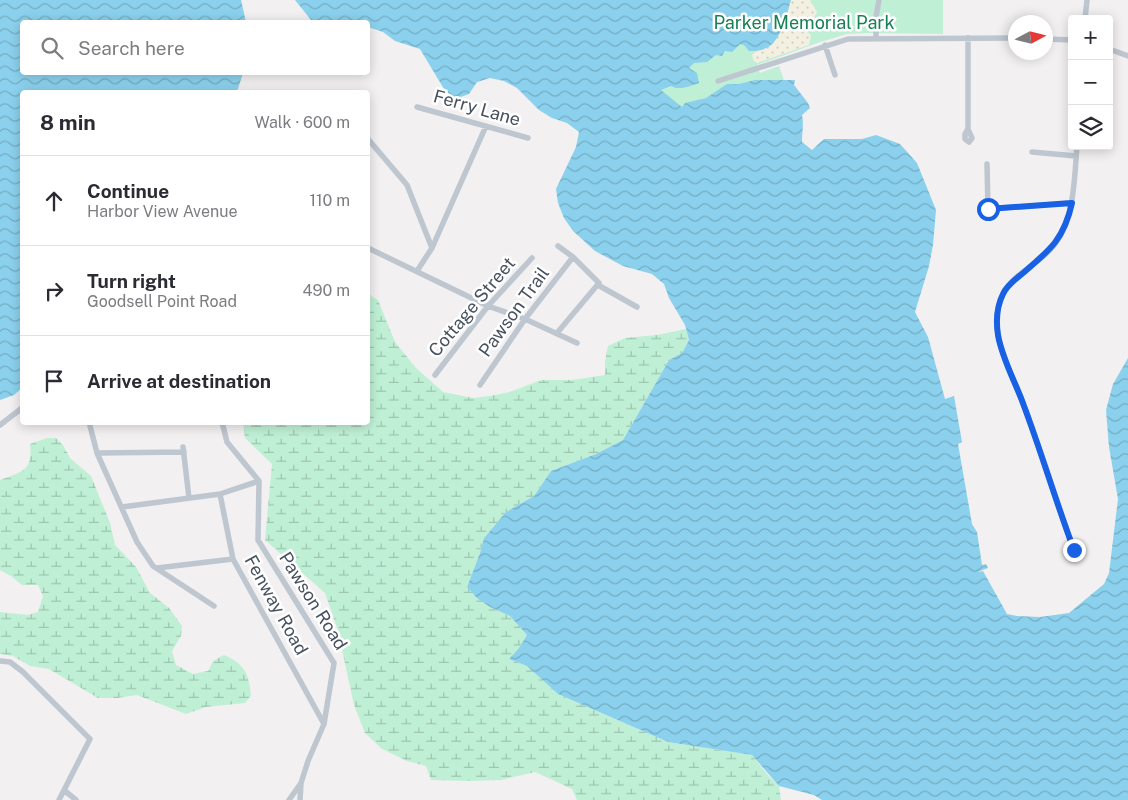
<!DOCTYPE html>
<meta charset="utf-8">
<style>
body{margin:0;font-family:"Public Sans",sans-serif;background:#f2f2f3;color:#2b2b33}
.controls{position:absolute;right:15px;top:15px;display:grid;overflow:hidden;border-radius:5px;box-shadow:0 2px 12px #0003}
.controls button{width:45px;height:45px;display:grid;place-items:center;padding:0;border:0;border-bottom:1px solid #e1e1e2;background:#fff;color:#2b2b33;font:25px sans-serif}
.compass{position:absolute;left:1008px;top:15px;width:45px;height:45px;border-radius:50%;background:#fff;box-shadow:0 2px 12px #0003;rotate:83deg}
.stop{position:absolute;width:15px;height:15px;margin:-11px;border:4px solid #1861e4;border-radius:50%;background:#fff}
.stop.end{background:#1861e4;border-color:#fff;box-shadow:0 1px 5px #0008}
.list{margin:0;padding:0;list-style:none}
h2{display:flex;justify-content:space-between;align-items:center;height:65px;margin:0;padding:0 20px;font-size:21px}
h2 small{font-size:16px;font-weight:400;color:#7c7c81}
.list li{display:grid;grid-template-columns:32px 1fr auto;gap:15px;align-items:center;box-sizing:border-box;height:90px;padding:0 20px;border-top:1px solid #e1e1e2}
.list b{display:block;font-size:19px;white-space:nowrap}
.list p{margin:0;font-size:16px;white-space:nowrap;color:#7c7c81}
.list em{font-size:16px;font-style:normal;color:#7c7c81}
.icon{flex:none;width:28px;height:28px;fill:none;stroke:currentColor;stroke-width:2;stroke-linecap:round;stroke-linejoin:round}
.map{position:relative;flex:none;width:1128px;height:800px;overflow:hidden}
.search{position:absolute;background:#fff;box-shadow:0 2px 12px #0003;left:20px;top:20px;width:350px;height:55px;display:flex;align-items:center;gap:12px;box-sizing:border-box;padding:0 18px;border-radius:5px;color:#7c7c81;font-size:19px}
.panel{position:absolute;background:#fff;box-shadow:0 2px 12px #0003;left:20px;top:90px;width:350px;height:335px;border-radius:5px}
.map>svg:first-child{display:block}
.green{fill:#bff0d5}
.wetland{fill:url(#wetland-marsh)}
.sand{fill:url(#sand-dots)}
.water{fill:url(#water-waves)}
.lines{fill:none;stroke-linecap:round;stroke-linejoin:round}
.minor{stroke:#bec6cf;stroke-width:5.5}
.route{stroke:#1861e4;stroke-width:6}
.labels{text-anchor:middle;stroke-width:5;stroke-linejoin:round;paint-order:stroke}
.park-label{font-size:18px;fill:#178054;stroke:#fff}
.street-label{font-size:18px;fill:#48515e;stroke:#fff}
</style>
<div class="map">
<svg width="1128" height="800" viewBox="0 0 1128 800">
<defs>
<pattern id="wetland-marsh" width="20" height="14" patternUnits="userSpaceOnUse" patternTransform="scale(1.25)"><rect width="20" height="14" fill="#bff0d5"/><path d="M1 5h8M5 5V1M11 12h8M15 12V8" fill="none" stroke="#9dc5b0"/></pattern>
<pattern id="sand-dots" width="8" height="8" patternUnits="userSpaceOnUse" patternTransform="scale(1.25)"><rect width="8" height="8" fill="#f3efe1"/><path d="M2 2h.1M6 6h.1" fill="none" stroke="#d2cfc3" stroke-width="1.8" stroke-linecap="round"/></pattern>
<pattern id="water-waves" width="16" height="10" patternUnits="userSpaceOnUse" patternTransform="scale(1.25)"><rect width="16" height="10" fill="#8bd1ed"/><path d="M0 5q4-4 8 0t8 0" fill="none" stroke="#74acc3"/></pattern>
</defs>
<rect width="100%" height="100%" fill="#f2f0f0"/>
<path class="green" d="M787,0H943V34L869,33L847,34L820,42L757,65L760,73L779,66L786,86C767,89 691,96 682,108L660,90L687,64Z"/>
<path class="wetland" d="M368,294L378,300L395,342L416,368L443,392L473,398L490,396L510,392L541,380H572L605,375V362L608,346L625,338L657,335L686,329L689,340L682,353L669,360L623,440L596,454L551,471L534,496L506,512L484,538L480,553L467,587L490,607L510,616L527,635L519,648L509,659L527,666L558,694L668,742L752,755L766,773L779,786L781,800H577L572,789L535,772L501,780L467,781L431,780L426,766L407,761L382,749L365,733L354,705L338,631L325,593L265,540L272,464L245,438L243,423L368,422Z
M47,438H56L63,445L70,458L91,476L110,523L115,545L136,567L150,593L169,608L182,626L181,636L172,651L176,665L193,674L208,671L213,661L224,655C245,664 249,674 251,696L245,703L206,707L186,714L137,695L117,698H98L49,669L30,666L13,656L0,654V612L28,615L38,612L43,596L38,585H22L11,576L0,570V480C22,471 33,472 30,444Z"/>
<path class="sand" d="M791,0H810L817,12L807,32L811,35L809,45L757,63L753,60L752,53C780,46 783,24 791,0Z"/>
<path class="water" d="M0,0H241L246,22H22V72L243,73L237,92H22V388L14,395L0,400Z
M295,0H791C786,16 781,46 761,50C757,51 753,51 749,51L744,45L740,44L732,52L725,51L722,56L716,55L707,62L694,63L689,68L697,73L699,83C690,86 680,91 671,86L661,90L682,107L685,103L706,98L727,84H739L755,80H795L794,85L808,103L810,108L802,115C804,124 802,132 802,142L812,150L824,139H862L876,135L900,144L917,163L936,210L933,245L929,266L915,312L928,337L945,399L954,396L962,442L958,444L972,524L977,532L982,565L986,564L988,568L977,572L983,571L1007,614L1017,616L1040,617L1069,613L1104,584L1109,573L1118,499L1109,447L1106,410L1113,384L1128,358V800H822L814,795L779,786L752,755L668,742L558,694L527,666L509,659L519,648L527,635L510,616L490,607L477,598L467,587L480,553L484,538L506,512L534,496L551,471L596,454L623,440L669,360L682,353L689,340L685,325L669,298L664,284L652,274L623,266L595,251L573,231L564,218L558,203L556,189L576,147L579,132L567,123L552,118L539,110L517,88L504,81L490,78L477,82L469,94L455,99L444,89L420,49L395,41L383,32L368,27V22H316L311,20Z"/>
<g class="lines">
<path class="minor" d="M1085,19L1087,0
M876,38V17L879,0
M1046,39L1072,40
M825,45L835,75
M1109,49L1128,56
M718,81L848,39L1016,38
M417,107L528,138
M968,129L972,138L969,142L965,139V134L968,129V38
M368,139L407,185L432,248
M1032,152L1076,156
M987,164L988,209L1071,203
M368,248L488,306L525,319L577,343
M417,271L432,248L486,126
M598,285L637,307
M557,333L599,283L573,257L558,246
M435,375L488,306L532,258
M480,385L525,319L573,257
M89,422L97,453L137,542L153,566L214,606
M222,422L227,442L259,481L258,540L334,663L324,724L308,761L301,783L289,800
M0,425L22,408
M183,447L189,498
M97,453L184,452
M220,494L233,559L324,724
M122,507L220,494L259,481
M1074,550C1056,502 1042,454 1024,406C1016,383 1002,359 998,335C996,322 997,306 1003,294C1011,277 1033,266 1047,253C1075,227 1074,182 1077,146
M157,568L233,559
M0,661L10,662L23,672L90,739L59,800
M65,791L76,800
M300,800L301,783"/>
</g>
<g class="lines">
<path class="route" d="M988,209L1072,203C1064,239 1050,250 1023,273C1016,279 1007,285 1003,294C997,306 996,322 998,335C1002,359 1016,383 1024,406C1042,454 1056,502 1074,550"/>
</g>
<g class="labels">
<g class="park-label">
<text x="804" y="29">Parker Memorial Park</text>
</g>
<g class="street-label">
<text transform="translate(477 108) rotate(16)" y="6">Ferry Lane</text>
<text transform="translate(472 307) rotate(-50)" y="6">Cottage Street</text>
<text transform="translate(514 312) rotate(-54)" y="6">Pawson Trail</text>
<text transform="translate(313 601) rotate(58)" y="6">Pawson Road</text>
<text transform="translate(276 605) rotate(61)" y="6">Fenway Road</text>
</g>
</g>
</svg>
<div class="controls">
<button>+</button>
<button>−</button>
<button><svg class="icon" aria-label="layers" viewBox="0 0 24 24"><path d="M12 4l9 5-9 5-9-5zM3 14l9 5 9-5"/></svg></button>
</div>
<svg class="compass" viewBox="-18 -18 36 36"><path d="M0-13l5 13h-10z" fill="#e53935"/><path d="M0 13l5-13h-10z" fill="#7c7c81"/></svg>
<div class="stop" style="left:988px;top:209px"></div>
<div class="stop end" style="left:1074px;top:550px"></div>
<div class="search"><svg class="icon" aria-label="search" viewBox="0 0 24 24"><circle cx="10" cy="10" r="6"/><path d="M15 15l6 6"/></svg>Search here</div>
<section class="panel">
<h2>8 min<small>Walk · 600 m</small></h2>
<ul class="list">
<li><svg class="icon" aria-label="ahead" viewBox="0 0 24 24"><path d="M12 20V5M6 11l6-6 6 6"/></svg><div><b>Continue</b><p>Harbor View Avenue</p></div><em>110 m</em></li>
<li><svg class="icon" aria-label="right" viewBox="0 0 24 24"><path d="M7 20v-9h11M14 6l5 5-5 5"/></svg><div><b>Turn right</b><p>Goodsell Point Road</p></div><em>490 m</em></li>
<li><svg class="icon" aria-label="arrive" viewBox="0 0 24 24"><path d="M6 21V4h12l-3 4 3 4H6"/></svg><div><b>Arrive at destination</b></div></li>
</ul>
</section>
</div>
